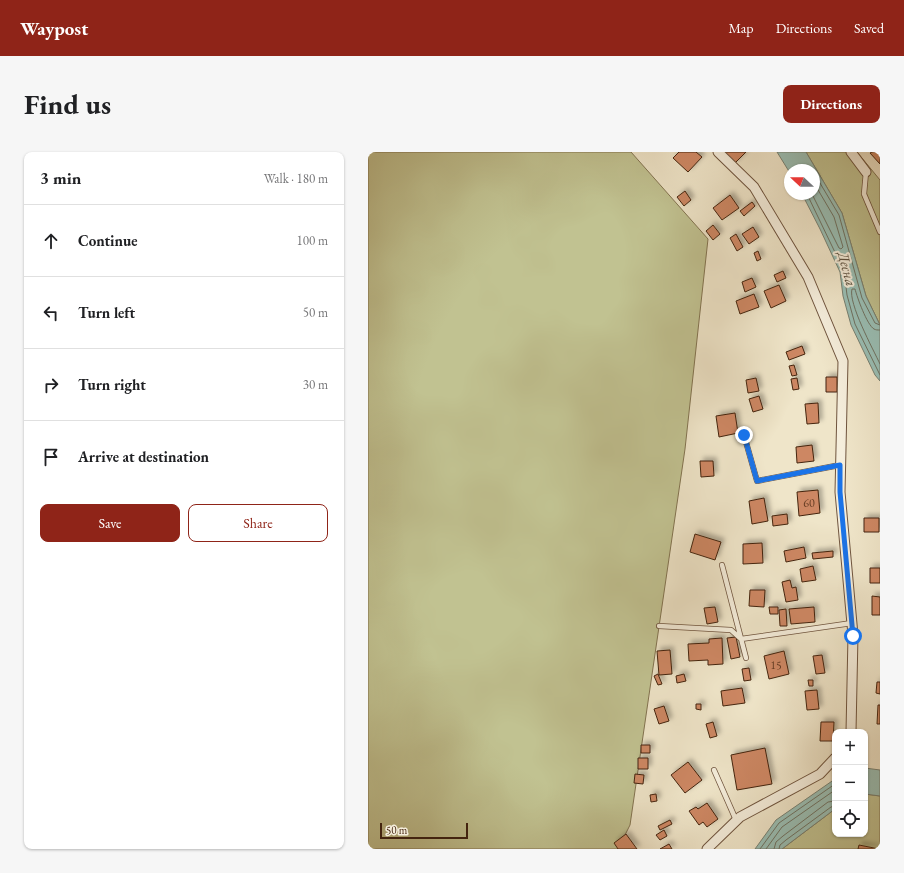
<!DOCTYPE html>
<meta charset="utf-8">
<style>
body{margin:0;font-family:"EB Garamond",serif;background:#f6f6f6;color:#202124}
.controls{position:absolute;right:12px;bottom:12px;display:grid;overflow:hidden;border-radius:8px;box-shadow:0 1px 3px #0004}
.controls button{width:36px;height:36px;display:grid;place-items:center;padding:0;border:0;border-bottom:1px solid #e0e0e0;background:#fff;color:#202124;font:20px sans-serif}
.compass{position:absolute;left:416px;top:12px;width:36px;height:36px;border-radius:50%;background:#fff;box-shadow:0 1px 3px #0004;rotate:292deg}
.scale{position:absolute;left:12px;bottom:10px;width:88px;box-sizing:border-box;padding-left:4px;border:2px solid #44240f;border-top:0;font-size:11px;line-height:14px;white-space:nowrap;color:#44240f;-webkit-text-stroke:3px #f5eedc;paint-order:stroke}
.stop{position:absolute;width:12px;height:12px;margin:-9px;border:3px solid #1a73e8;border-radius:50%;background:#fff}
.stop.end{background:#1a73e8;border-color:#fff;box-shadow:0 1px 4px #0008}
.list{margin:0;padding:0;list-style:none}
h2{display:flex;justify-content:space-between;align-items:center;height:52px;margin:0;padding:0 16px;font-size:17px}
h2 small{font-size:13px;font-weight:400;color:#757577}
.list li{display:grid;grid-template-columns:26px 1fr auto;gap:12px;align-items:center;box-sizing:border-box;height:72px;padding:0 16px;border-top:1px solid #e0e0e0}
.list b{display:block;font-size:15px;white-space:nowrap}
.list em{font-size:13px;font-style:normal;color:#757577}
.actions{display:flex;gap:8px;padding:12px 16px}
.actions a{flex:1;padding:9px 0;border:1px solid #8f2418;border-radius:8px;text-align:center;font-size:14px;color:#8f2418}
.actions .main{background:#8f2418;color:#fff}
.icon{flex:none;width:22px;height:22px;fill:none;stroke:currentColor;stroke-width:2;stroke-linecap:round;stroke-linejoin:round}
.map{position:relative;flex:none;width:512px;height:697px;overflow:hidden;border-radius:8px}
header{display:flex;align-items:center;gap:24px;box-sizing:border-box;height:56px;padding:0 20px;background:#8f2418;color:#fff}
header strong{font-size:19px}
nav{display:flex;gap:22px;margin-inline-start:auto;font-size:14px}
.intro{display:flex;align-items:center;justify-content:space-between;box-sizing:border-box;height:96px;padding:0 24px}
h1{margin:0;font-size:28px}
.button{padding:10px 18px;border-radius:8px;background:#8f2418;color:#fff;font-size:14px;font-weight:700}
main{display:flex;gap:24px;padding:0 24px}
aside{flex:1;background:#fff;border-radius:8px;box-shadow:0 1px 3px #0004}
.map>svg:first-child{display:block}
.green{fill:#c1c291;stroke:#827350}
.water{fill:#9abfb5;stroke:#788173}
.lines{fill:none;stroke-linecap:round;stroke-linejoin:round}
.shore{stroke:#6f7262;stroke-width:1}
.building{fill:#cd8763;stroke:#44240f;filter:url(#shadow)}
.service-casing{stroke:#6f543e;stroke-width:6}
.minor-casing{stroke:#6f543e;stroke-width:11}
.service{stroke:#f5eedc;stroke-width:4.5}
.minor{stroke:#f5eedc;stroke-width:9}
.route{stroke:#1a73e8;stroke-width:5}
.labels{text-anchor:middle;stroke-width:4;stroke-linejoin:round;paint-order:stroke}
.number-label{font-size:12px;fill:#663d24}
.water-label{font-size:15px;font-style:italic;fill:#5e5241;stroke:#f5eedc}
</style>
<header>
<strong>Waypost</strong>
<nav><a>Map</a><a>Directions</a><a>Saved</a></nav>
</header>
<div class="intro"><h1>Find us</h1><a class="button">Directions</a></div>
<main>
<aside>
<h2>3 min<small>Walk · 180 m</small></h2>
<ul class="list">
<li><svg class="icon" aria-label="ahead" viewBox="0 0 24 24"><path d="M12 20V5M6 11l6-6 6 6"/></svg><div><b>Continue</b></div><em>100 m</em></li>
<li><svg class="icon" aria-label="left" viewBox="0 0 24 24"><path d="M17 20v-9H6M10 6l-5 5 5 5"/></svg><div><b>Turn left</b></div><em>50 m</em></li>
<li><svg class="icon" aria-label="right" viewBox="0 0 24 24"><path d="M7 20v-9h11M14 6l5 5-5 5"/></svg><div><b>Turn right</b></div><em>30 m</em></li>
<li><svg class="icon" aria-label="arrive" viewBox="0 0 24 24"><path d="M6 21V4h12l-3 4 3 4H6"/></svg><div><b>Arrive at destination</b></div></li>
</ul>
<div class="actions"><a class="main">Save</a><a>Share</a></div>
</aside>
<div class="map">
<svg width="512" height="697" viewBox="0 0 512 697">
<defs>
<filter id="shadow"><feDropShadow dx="3.5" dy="-3.5" stdDeviation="2" flood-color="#0004"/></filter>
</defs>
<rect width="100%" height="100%" fill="#efe5c9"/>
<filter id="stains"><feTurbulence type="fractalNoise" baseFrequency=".005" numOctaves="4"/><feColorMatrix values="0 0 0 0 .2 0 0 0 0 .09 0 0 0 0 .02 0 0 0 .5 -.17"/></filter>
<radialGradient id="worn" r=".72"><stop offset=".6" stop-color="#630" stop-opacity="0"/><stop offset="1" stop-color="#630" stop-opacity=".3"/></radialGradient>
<path class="green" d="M0,0H263L340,87L317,297L262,673L250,697H0Z
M438,0H489L512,28V173L498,144L474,61Z
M497,642L512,644V697H414L467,657V682H497Z"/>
<path class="water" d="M409,0H438L474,61L498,144L512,173V229L507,223L483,173L475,144L472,120L452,77L434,42H446V18H422V21Z
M497,616L512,618V644L497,642Z
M467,627V657L414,697H387L408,668Z"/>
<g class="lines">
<path class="shore" d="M446,21L471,63L494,146L507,171L512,173
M439,42L476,119L479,143L487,172L512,223
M444,42L471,96L473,97L475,95L466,65L446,31
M512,178C509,178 508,178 506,177C499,173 489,145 487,137H484C480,151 505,197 512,212
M392,697L411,671L467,632
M398,697L414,675L467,638
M406,697L408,690L415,684L460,650L467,649
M411,697L412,693L418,688L463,655L467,654"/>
</g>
<path class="building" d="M311,0H328L334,5L320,20L305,6Z
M355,0H378L366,12Z
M504,0H512V12L502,1Z
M317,39L323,48L316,54L309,45Z
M362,43L371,56L354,68L345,56Z
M384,50L387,54L376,64L372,59Z
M345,73L352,82L345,88L338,79Z
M385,75L391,85L381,92L374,82Z
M368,82L375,95L369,99L362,86Z
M390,99L393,107L389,109L386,101Z
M415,119L418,126L409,130L406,123Z
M384,126L388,135L377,140L374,130Z
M411,133L418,149L403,156L396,139Z
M386,142L391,155L372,162L368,149Z
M434,194L437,202L421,208L418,200Z
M426,213L429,223L424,224L421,214Z
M458,225H469V240H458Z
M388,226L391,239L380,241L378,228Z
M429,226L431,237L425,238L423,227Z
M391,244L395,257L385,260L381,247Z
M450,251L451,271L439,272L437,252Z
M367,261L370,281L351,285L348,264Z
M444,293L446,309L429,311L428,295Z
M332,309H345L346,324L333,325Z
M450,338L452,361L431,364L429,340Z
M396,346L400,369L384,372L381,349Z
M419,362L420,372L405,374L404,364Z
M496,366H511V380H496Z
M327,382L353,390L347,408L322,400Z
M394,391L395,411L375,412V392Z
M436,395L438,406L418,410L416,399Z
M465,399V405L445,407L444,401Z
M445,414L448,428L434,430L432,417Z
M502,416H512V431H502Z
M422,428L424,436L428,435L430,448L418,450L414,430Z
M382,438H397L396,455L381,454Z
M504,444L512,445V463H504Z
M347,455L350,470L339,472L336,456Z
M401,455H410V462H402Z
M446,455L447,470L423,472L421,457Z
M418,457L419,474H412L411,458Z
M368,485L372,505L363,507L359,486Z
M354,486L355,512L340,513V508L321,509L320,492L341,491V487Z
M302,498L304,522L291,523L289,499Z
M416,499L421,522L401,527L396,504Z
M454,503L457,521L448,522L445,504Z
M381,516L383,528L376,529L374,517Z
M290,522L294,532L290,533L286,524Z
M316,522L318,529L309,531L308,524Z
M440,528H445V534H441Z
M509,530H512V542L508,541Z
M374,536L377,551L355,554L353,539Z
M449,538L451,557L439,558L437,539Z
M328,552H333V558L328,557Z
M510,553H512V572H509Z
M296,554L301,569L291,572L286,557Z
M345,570L349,584L342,586L338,572Z
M453,570H466L465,589H452Z
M273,593H282V601H273Z
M397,596L404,632L369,638L363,603Z
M270,606H280V617H270Z
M320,610L334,628L317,641L303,623Z
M267,622L276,623L275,632L266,631Z
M288,642L289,649L283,650L282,643Z
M339,651L350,667L339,675L335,670L331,673L321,659L328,655L330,657Z
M302,668L304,672L292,678L290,674Z
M296,678L299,684L292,688L288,683Z
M258,682L269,697H250L246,691Z
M301,692L304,697H292Z
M491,693L511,697H490Z"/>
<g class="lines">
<g class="service-casing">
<path id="service" d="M498,20L496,42L512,80
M376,283L389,329L472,313
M354,413L378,506
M291,474L363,478L373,487L484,471
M346,618L368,668"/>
</g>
<g class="minor-casing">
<path id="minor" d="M350,0L386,35L440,125L475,209L472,340L485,483L483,580
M483,0L498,20
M339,697L372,665L452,622L467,606"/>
</g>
<use href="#service" class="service"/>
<use href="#minor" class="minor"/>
</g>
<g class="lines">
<path class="route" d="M376,283L389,329L472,313V340L485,484"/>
</g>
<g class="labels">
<g class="number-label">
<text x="441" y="355">60</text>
<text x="408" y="517">15</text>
</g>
<g class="water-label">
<text transform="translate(479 117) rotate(75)" y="5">Десна</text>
</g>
</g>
<rect width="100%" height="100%" filter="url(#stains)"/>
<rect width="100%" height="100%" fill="url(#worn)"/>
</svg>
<div class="controls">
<button>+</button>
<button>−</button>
<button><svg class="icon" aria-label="locate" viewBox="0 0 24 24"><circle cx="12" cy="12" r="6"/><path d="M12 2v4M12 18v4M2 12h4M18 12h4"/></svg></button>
</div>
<svg class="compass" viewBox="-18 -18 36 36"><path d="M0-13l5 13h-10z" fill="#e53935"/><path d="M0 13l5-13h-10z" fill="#757577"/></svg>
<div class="scale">50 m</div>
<div class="stop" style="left:485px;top:484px"></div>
<div class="stop end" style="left:376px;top:283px"></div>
</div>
</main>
